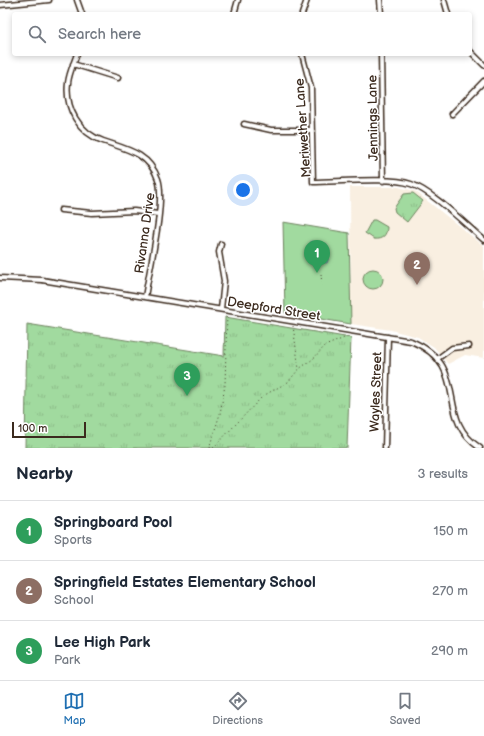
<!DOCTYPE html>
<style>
body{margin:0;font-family:"Balsamiq Sans",sans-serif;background:#f2f2f3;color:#1f2937}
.scale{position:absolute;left:12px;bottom:10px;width:74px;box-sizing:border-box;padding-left:4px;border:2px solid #3b2a1e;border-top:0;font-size:11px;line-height:14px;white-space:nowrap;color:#3b2a1e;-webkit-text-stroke:3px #fff;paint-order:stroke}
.you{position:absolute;left:243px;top:190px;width:14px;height:14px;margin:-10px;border:3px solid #fff;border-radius:50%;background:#1a73e8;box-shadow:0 0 0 6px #1a73e833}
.badge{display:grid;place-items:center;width:26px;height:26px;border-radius:50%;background:#1f6fb2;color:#fff;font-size:13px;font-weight:700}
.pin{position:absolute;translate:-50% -33px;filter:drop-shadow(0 1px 2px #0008)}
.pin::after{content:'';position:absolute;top:21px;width:14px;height:12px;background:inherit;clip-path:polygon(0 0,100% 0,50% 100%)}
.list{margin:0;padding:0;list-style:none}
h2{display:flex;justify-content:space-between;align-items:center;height:52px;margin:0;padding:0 16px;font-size:17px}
h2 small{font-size:13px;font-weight:400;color:#747a83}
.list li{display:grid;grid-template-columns:26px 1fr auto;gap:12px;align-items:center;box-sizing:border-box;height:60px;padding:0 16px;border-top:1px solid #e0e1e3}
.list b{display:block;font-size:15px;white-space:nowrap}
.list p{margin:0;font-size:13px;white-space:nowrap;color:#747a83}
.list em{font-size:13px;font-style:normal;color:#747a83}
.icon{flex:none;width:22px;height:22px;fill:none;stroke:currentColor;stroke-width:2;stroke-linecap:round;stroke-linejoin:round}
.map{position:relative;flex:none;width:484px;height:448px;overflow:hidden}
.search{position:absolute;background:#fff;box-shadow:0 2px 6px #0003;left:12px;right:12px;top:12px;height:44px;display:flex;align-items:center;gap:10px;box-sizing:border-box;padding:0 14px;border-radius:4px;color:#747a83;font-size:15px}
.sheet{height:232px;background:#fff}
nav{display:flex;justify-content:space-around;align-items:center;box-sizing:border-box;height:56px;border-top:1px solid #e0e1e3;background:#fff;font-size:11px;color:#747a83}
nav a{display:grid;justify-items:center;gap:2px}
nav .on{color:#1f6fb2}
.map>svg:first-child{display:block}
.built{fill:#f9efe1}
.grass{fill:#a1da9f;stroke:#6e825e}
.park{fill:url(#park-tufts);stroke:#6e825e}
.water{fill:url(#water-ripples);stroke:#66918f}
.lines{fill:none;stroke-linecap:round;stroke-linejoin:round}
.minor-casing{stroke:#3b2a1e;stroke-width:7}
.path{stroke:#3b2a1e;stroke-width:1;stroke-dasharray:1 3;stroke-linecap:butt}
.minor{stroke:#fff;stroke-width:4}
.labels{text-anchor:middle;stroke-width:3;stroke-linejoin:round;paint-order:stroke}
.street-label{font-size:13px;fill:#3b2a1e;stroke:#fff}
</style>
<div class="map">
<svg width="484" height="448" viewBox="0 0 484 448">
<defs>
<pattern id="park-tufts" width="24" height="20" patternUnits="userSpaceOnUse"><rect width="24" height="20" fill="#a1da9f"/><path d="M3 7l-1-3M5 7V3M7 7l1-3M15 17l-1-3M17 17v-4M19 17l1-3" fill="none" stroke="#8cbb88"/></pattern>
<pattern id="water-ripples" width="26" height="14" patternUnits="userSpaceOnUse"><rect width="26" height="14" fill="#83d5da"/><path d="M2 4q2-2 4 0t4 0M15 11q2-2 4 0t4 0" fill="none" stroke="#72b7bb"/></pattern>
</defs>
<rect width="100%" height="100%" fill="#fff"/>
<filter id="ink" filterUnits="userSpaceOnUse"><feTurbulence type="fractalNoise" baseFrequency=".025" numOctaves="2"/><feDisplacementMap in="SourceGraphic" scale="8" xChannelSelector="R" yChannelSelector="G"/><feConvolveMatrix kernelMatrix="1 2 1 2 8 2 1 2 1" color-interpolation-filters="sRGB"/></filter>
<g filter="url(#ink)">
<path class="built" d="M350,187H398L415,191L484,246V358L465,355L448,364L434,347L418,337L391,330L351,324Z"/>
<path class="grass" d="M372,220H375L387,227C387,235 382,240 374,239L365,233Z
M283,222L349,233L351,324L285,313Z
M363 279a10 10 0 1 1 20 0a10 10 0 1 1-20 0Z"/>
<path class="park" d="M413,193L423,201L407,222L395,212L394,208L404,194Z
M225,317L351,338L347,448H25L27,324L224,356Z"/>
<path class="water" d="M311,241L327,244L325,256L329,257L327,263L314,261L316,250L310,249Z"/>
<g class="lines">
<g class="minor-casing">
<path id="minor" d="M77,0L82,14
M380,0L381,14
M444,0L448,14
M0,5L49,0
M234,14L238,0
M302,14L307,0
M470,51L484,65
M77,54C74,63 69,73 68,83C65,108 79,133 103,141C126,149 149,153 158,179C166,201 149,271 145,297
M302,54L311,88L313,182C337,182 391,177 411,184C432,191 466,225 484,240
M381,54L383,181
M73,64L118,78
M452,114L484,81
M244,124L271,130H312
M61,210L92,213L134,211L158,214
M221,244L219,252L224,281L221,309
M0,278L42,280L411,341C473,367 433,417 480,448
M437,359L452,348L469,346
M385,448L388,337"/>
</g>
<path class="path" d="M321,274L322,286
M293,326L299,369
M209,448L220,414L225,385L227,314
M213,448L263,396L288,382L299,369L313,359L325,346L349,336"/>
<use href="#minor" class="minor"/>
</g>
</g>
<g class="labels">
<g class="street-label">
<text transform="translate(372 118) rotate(-91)" y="5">Jennings Lane</text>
<text transform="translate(302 128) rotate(-94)" y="5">Meriwether Lane</text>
<text transform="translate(144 233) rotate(-82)" y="5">Rivanna Drive</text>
<text transform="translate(274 308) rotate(9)" y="5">Deepford Street</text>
<text transform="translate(375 392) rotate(-88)" y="5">Wayles Street</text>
</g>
</g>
</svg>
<div class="scale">100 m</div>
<div class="you"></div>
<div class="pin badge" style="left:317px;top:273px;background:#2e9e5b">1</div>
<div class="pin badge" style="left:417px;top:285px;background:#8d6e63">2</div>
<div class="pin badge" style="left:187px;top:396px;background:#2e9e5b">3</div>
<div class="search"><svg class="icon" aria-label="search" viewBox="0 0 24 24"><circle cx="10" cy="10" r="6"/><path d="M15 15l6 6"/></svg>Search here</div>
</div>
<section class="sheet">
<h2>Nearby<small>3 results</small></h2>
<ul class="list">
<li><span class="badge" style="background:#2e9e5b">1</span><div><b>Springboard Pool</b><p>Sports</p></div><em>150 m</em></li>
<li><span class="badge" style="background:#8d6e63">2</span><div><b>Springfield Estates Elementary School</b><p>School</p></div><em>270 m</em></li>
<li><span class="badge" style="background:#2e9e5b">3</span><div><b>Lee High Park</b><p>Park</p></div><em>290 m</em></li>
</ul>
</section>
<nav>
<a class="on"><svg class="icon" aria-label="map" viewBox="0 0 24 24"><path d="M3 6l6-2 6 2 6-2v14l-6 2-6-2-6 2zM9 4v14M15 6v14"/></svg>Map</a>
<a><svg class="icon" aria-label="directions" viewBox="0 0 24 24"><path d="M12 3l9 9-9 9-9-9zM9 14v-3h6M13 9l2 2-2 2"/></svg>Directions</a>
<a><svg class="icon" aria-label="saved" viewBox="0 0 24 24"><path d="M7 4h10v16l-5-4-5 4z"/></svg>Saved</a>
</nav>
